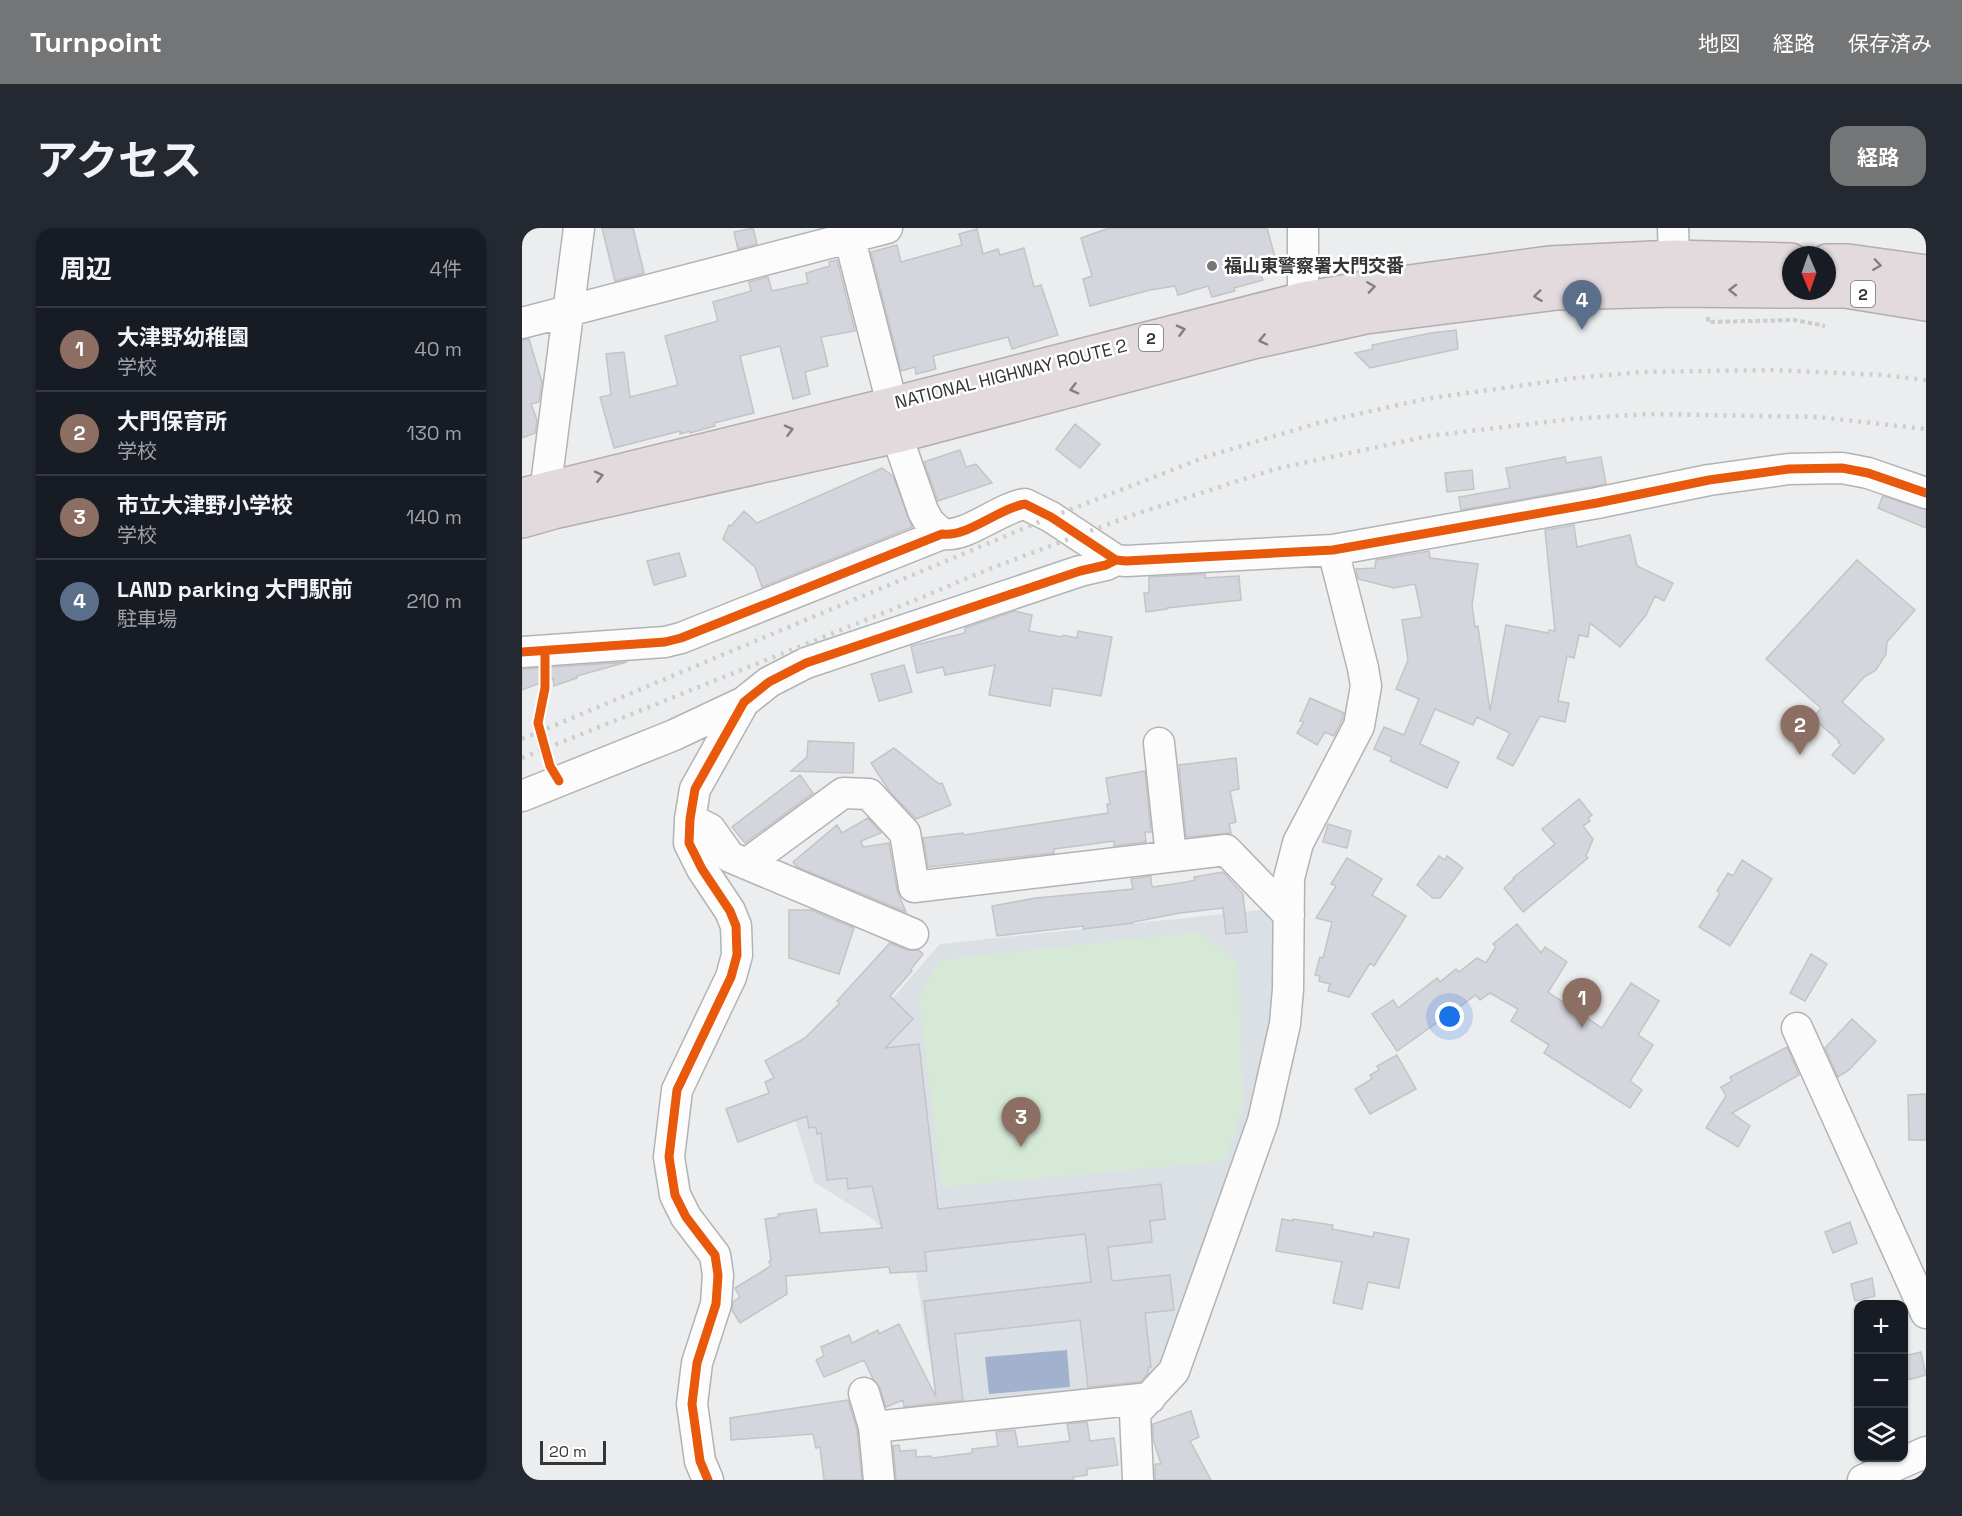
<!DOCTYPE html>
<html lang="ja">
<meta charset="utf-8">
<style>
body{margin:0;font-family:"Space Grotesk","Noto Sans JP",sans-serif;background:#242831;color:#f1f3f6}
.controls{position:absolute;right:18px;bottom:18px;display:grid;overflow:hidden;border-radius:12px;box-shadow:0 2px 4px #0004}
.controls button{width:54px;height:54px;display:grid;place-items:center;padding:0;border:0;border-bottom:2px solid #363941;background:#171b24;color:#f1f3f6;font:30px sans-serif}
.compass{position:absolute;left:1260px;top:18px;width:54px;height:54px;border-radius:50%;background:#171b24;box-shadow:0 2px 4px #0004;rotate:178deg}
.scale{position:absolute;left:18px;bottom:15px;width:66px;box-sizing:border-box;padding-left:6px;border:3px solid #343536;border-top:0;font-size:16px;line-height:21px;white-space:nowrap;color:#343536;-webkit-text-stroke:4px #fff;paint-order:stroke}
.you{position:absolute;left:928px;top:789px;width:21px;height:21px;margin:-15px;border:4px solid #fff;border-radius:50%;background:#1a73e8;box-shadow:0 0 0 9px #1a73e833}
.badge{display:grid;place-items:center;width:39px;height:39px;border-radius:50%;background:#747576;color:#fff;font-size:20px;font-weight:700}
.pin{position:absolute;translate:-50% -50px;filter:drop-shadow(0 2px 3px #0008)}
.pin::after{content:'';position:absolute;top:32px;width:21px;height:18px;background:inherit;clip-path:polygon(0 0,100% 0,50% 100%)}
.list{margin:0;padding:0;list-style:none}
h2{display:flex;justify-content:space-between;align-items:center;height:78px;margin:0;padding:0 24px;font-size:26px}
h2 small{font-size:20px;font-weight:400;color:#9ea1a6}
.list li{display:grid;grid-template-columns:39px 1fr auto;gap:18px;align-items:center;box-sizing:border-box;height:84px;padding:0 24px;border-top:2px solid #363941}
.list b{display:block;font-size:22px;white-space:nowrap}
.list p{margin:0;font-size:20px;white-space:nowrap;color:#9ea1a6}
.list em{font-size:20px;font-style:normal;color:#9ea1a6}
.icon{flex:none;width:33px;height:33px;fill:none;stroke:currentColor;stroke-width:2;stroke-linecap:round;stroke-linejoin:round}
.map{position:relative;flex:none;width:1404px;height:1252px;overflow:hidden;border-radius:18px}
header{display:flex;align-items:center;gap:36px;box-sizing:border-box;height:84px;padding:0 30px;background:#747576;color:#fff}
header strong{font-size:28px}
nav{display:flex;gap:33px;margin-inline-start:auto;font-size:21px}
.intro{display:flex;align-items:center;justify-content:space-between;box-sizing:border-box;height:144px;padding:0 36px}
h1{margin:0;font-size:42px}
.button{padding:15px 27px;border-radius:18px;background:#747576;color:#fff;font-size:21px;font-weight:700}
main{display:flex;gap:36px;padding:0 36px}
aside{flex:1;background:#171b24;border-radius:18px;box-shadow:0 2px 4px #0004}
.map>svg:first-child{display:block}
.built{fill:#dbe0e5}
.green{fill:#d6e8d6}
.water{fill:#a2b2ce}
.building{fill:#d5d5de;stroke:#c3c4c5;stroke-width:1.5}
.lines{fill:none;stroke-linecap:round;stroke-linejoin:round}
.minor-casing{stroke:#b2b3b4;stroke-width:33}
.highway-casing{stroke:#b5acaf;stroke-width:36}
.path{stroke:#cccccd;stroke-width:4;stroke-dasharray:4.5 3;stroke-linecap:butt}
.minor{stroke:#fcfcfc;stroke-width:30}
.highway{stroke:#e3dadd;stroke-width:33}
.rail{stroke:#cececf;stroke-width:4.5;stroke-dasharray:3 6;stroke-linecap:butt}
.cycleway-casing{stroke:#fff;stroke-width:13}
.cycleway{stroke:#e8590c;stroke-width:9}
.oneway{stroke:#837f81}
.poi-dot{fill:#747576;stroke:#fff;stroke-width:2}
.labels{text-anchor:middle;stroke-width:5;stroke-linejoin:round;paint-order:stroke}
.shield{fill:#fff;stroke:#717272;stroke-width:1.5}
.shield-label{font-size:16px;font-weight:bold;fill:#343536}
.poi-label{font-size:18px;font-weight:bold;fill:#343536;stroke:#fff;text-anchor:start}
.street-label{font-size:18px;fill:#343536;stroke:#fff}
</style>
<header>
<strong>Turnpoint</strong>
<nav><a>地図</a><a>経路</a><a>保存済み</a></nav>
</header>
<div class="intro"><h1>アクセス</h1><a class="button">経路</a></div>
<main>
<aside>
<h2>周辺<small>4件</small></h2>
<ul class="list">
<li><span class="badge" style="background:#8d6e63">1</span><div><b>大津野幼稚園</b><p>学校</p></div><em>40 m</em></li>
<li><span class="badge" style="background:#8d6e63">2</span><div><b>大門保育所</b><p>学校</p></div><em>130 m</em></li>
<li><span class="badge" style="background:#8d6e63">3</span><div><b>市立大津野小学校</b><p>学校</p></div><em>140 m</em></li>
<li><span class="badge" style="background:#5c6f8a">4</span><div><b>LAND parking 大門駅前</b><p>駐車場</p></div><em>210 m</em></li>
</ul>
</aside>
<div class="map">
<svg width="1404" height="1252" viewBox="0 0 1404 1252">
<rect width="100%" height="100%" fill="#ebedee"/>
<path class="built" d="M748,681L756,692L754,780L744,845L635,1152L626,1161L422,1185L415,1122H406L392,1030L351,991L292,954L271,884L418,716Z"/>
<path class="green" d="M677,704L716,736L721,879L703,933L420,959L397,770L418,732Z"/>
<path class="water" d="M545,1122L548,1159L467,1166L463,1129Z"/>
<path class="building" d="M80,0H111L122,45L93,53Z
M231,0L235,16L216,21L212,4Z
M587,0H745L756,40L738,45L741,52L712,60L713,63L690,69L686,58L656,67L653,58L628,62L568,78L561,51L570,48L559,10Z
M455,1L461,26L476,21L478,27L502,20L512,59L519,57L536,107L490,121L486,109L411,128L414,141L394,146L393,139L379,143L349,24L375,17L379,34L440,17L437,6Z
M315,32L333,103L299,109L306,138L283,144L288,166L271,171L258,118L218,128L232,185L192,195L193,198L168,205V203L158,206V203L92,220L78,169L89,167L84,126L102,124L108,169L156,157L143,108L196,93L191,74L229,63L227,54L246,49L250,63L286,55L284,45L308,38L307,34Z
M934,102L936,121L848,140L833,125L851,121L850,117L909,105Z
M7,111L20,154L17,174L9,176L15,192L13,205L0,210V112Z
M553,196L578,216L558,240L534,221Z
M438,222L444,239L454,236L470,255L416,273L402,234Z
M1043,229L1044,235L1079,229L1084,256L939,282L937,269L988,260L984,240Z
M360,240L371,248L390,299L240,359L233,339L201,311L207,297L209,298L222,283L235,295Z
M950,242L952,261L925,264L923,245Z
M1361,268L1404,282V300L1356,280Z
M1052,297L1055,319L1108,307L1115,338L1151,355L1142,373L1133,368L1124,387L1098,419L1068,395L1066,409L1057,407L1052,430L1045,428L1036,473L1047,475L1043,494L1018,488L991,538L975,530L988,505L955,489L951,497L913,481L898,516L937,534L925,560L868,533L870,529L852,521L862,499L882,507L897,471L874,461L886,432L880,392L900,389L893,356L872,360L836,351L834,341L853,340L854,332L907,323L908,330L956,336L950,377L953,399L956,398L968,483L984,397L1026,405L1027,402L1033,403L1023,302Z
M157,325L164,348L132,357L125,333Z
M1335,332L1393,382L1365,414L1364,426L1354,442L1342,449L1320,474L1362,511L1332,546L1310,527L1319,517L1316,514L1317,513L1291,490L1299,480L1244,431Z
M683,346V350L717,348L719,372L645,380V381L624,384L622,365H627V349Z
M493,383L510,387L507,403L540,409L541,407L555,410L556,403L590,409L579,468L531,460L528,478L467,467L473,437L423,447L421,439L395,445L389,418L443,405V400Z
M105,434L55,448V450L32,458L31,450L0,462V441Z
M382,437L390,464L357,473L349,446Z
M788,470L822,485L820,492L812,508L803,504L795,517L775,505L782,494L778,493Z
M286,513L332,515L331,545L269,543L285,529Z
M372,520L417,556L420,555L429,577L394,591L368,564L349,535Z
M714,530L717,561L708,563L714,594L707,596L709,605L664,609L657,537Z
M623,543L629,604H623L624,614L592,618V613L532,621V625L406,639L401,610L441,605L442,607L586,585L585,576H588L584,550Z
M278,547L291,565L223,615L210,599Z
M1057,571L1070,587L1066,590L1068,593L1061,598L1071,611L1064,628L1066,630L1001,684L982,660L992,651L991,650L1033,616L1020,601Z
M346,590L359,605L339,613L341,619L367,615L375,662L384,684L275,639L271,634L315,597L320,605Z
M806,596L829,603L825,620L801,614Z
M917,628L923,632L925,628L941,640L918,670H911L895,657Z
M825,630L860,651L850,667L884,688L852,738L848,735L827,769L806,763L808,756L797,753L798,748L793,747L798,729L801,730L810,694L794,690L814,658L809,656Z
M1220,632L1250,651L1208,718L1177,699L1198,665L1195,663L1206,645L1211,648Z
M701,644L721,666L725,704L704,706L701,680L658,685L611,694V695L561,701V698L475,708L470,678L514,670L611,661L609,651L629,648V656L631,659L665,654L673,652L672,649Z
M267,682H289L332,700L317,746L267,730Z
M995,696L1019,725L1023,719L1045,734L1026,764L1080,800L1109,755L1137,773L1116,807L1131,817L1108,853L1120,862L1108,880L1022,825L1027,817L989,793L996,781L968,765L958,772L954,767L875,823L850,786L871,772L876,780L915,750L918,754L934,741L937,744L955,730L964,735L974,719L971,716Z
M368,715L385,722H397L401,726L389,741L390,743L368,768L391,791L363,820L397,816L416,981L639,956L643,991L628,993L630,1014L586,1019L590,1053L648,1047L652,1082L623,1085L629,1139H626V1145L619,1154L566,1159L558,1092L433,1106L441,1172L382,1179L381,1172L364,1179L358,1160L351,1151L342,1132L302,1149L294,1132L302,1128L299,1119L327,1107L330,1115L356,1102L357,1106L377,1096L414,1169L402,1073L569,1054L563,1006L403,1024L405,1043L368,1045L367,1039L264,1048L265,1066L218,1095L210,1082L211,1074L218,1069L213,1060L249,1038L247,1034L249,1032L243,991L257,989L256,986L294,981L298,1005L360,1000L350,958L326,961L325,950L305,952L299,905L295,906L294,899L287,900L285,888L216,914L204,881L247,865L243,854L252,850L243,833L283,810L318,775L315,773Z
M1289,726L1305,736L1283,773L1268,765Z
M1330,791L1354,813L1327,842L1316,849L1303,820Z
M1265,819L1277,847L1210,885L1228,898L1216,919L1184,900L1204,868L1199,859L1210,853L1208,849Z
M875,827L894,861L848,886L833,861L850,851L848,847L857,842L855,838Z
M1404,866V912H1387L1386,867Z
M760,991L771,993V991L811,997L810,1001L851,1009L852,1004L887,1011L877,1060L846,1054L840,1081L811,1075L820,1034L754,1023Z
M1328,994L1335,1015L1311,1025L1303,1004Z
M1350,1050L1353,1068L1333,1073L1329,1056Z
M1399,1124L1404,1147L1382,1153V1128Z
M326,1172L335,1202L340,1252H302L298,1219L294,1220L291,1206L209,1212L208,1190Z
M669,1183L677,1209L668,1213L689,1252H633V1236H639L631,1211V1196Z
M565,1194L568,1213L592,1210L596,1237L565,1241V1247L551,1249L552,1252H374L371,1218L377,1217L378,1223L394,1222V1229L409,1228L410,1230L450,1225V1221L476,1218L474,1204L493,1202L496,1219L548,1213L545,1196Z"/>
<g class="lines">
<g class="minor-casing">
<path id="minor" d="M325,0L370,176L375,208L401,283L407,294L420,306
M781,0V71L784,95
M1151,0L1152,29
M0,95L365,0
M28,260L25,249L57,0
M0,424L143,414L159,410L420,306C445,310 477,280 503,276L529,289L594,332L604,333L811,322L1075,275L1187,252L1267,241L1320,240L1346,245L1404,265
M637,515L649,628
M0,568L152,507L222,474
M168,591L188,601L208,629L391,706
M224,636L321,565L347,566L383,605L392,659L704,622L767,687
M1275,800L1404,1085
M342,1165L352,1199
M186,1252L178,1233L170,1176L175,1135L194,1076L196,1047L193,1027L164,989L153,967L147,929L155,862L209,749L215,727L214,698L208,683L180,641L167,615L168,591L173,561L222,474L247,454L284,435L558,343L584,337L594,332
M357,1252L352,1199L628,1170
M616,1252L613,1185L652,1143L741,893L763,796L766,761L767,650L776,615L837,498L844,458L841,440L811,322
M1341,1252L1404,1224"/>
</g>
<g class="highway-casing">
<path id="highway" d="M1305,33H1326L1404,44
M1276,63H1323L1404,76
M0,267L370,176L781,71L843,60L1027,35L1152,29L1269,32
M0,293L32,284L375,208L727,115L844,89L1035,65L1152,62L1269,63"/>
</g>
<path class="path" d="M1186,89V94L1273,92L1303,98"/>
<use href="#minor" class="minor"/>
<use href="#highway" class="highway"/>
<path class="rail" d="M0,511L529,289L686,228L796,195L903,171L1053,150L1120,144L1251,142L1360,147L1404,152
M0,530L396,371L467,341L611,287L753,241L907,208L1049,191L1125,186L1296,189L1404,201"/>
<g class="cycleway-casing">
<path id="cycleway" d="M23,423V460L16,495L28,538L37,553
M0,424L143,414L159,410L420,306C445,310 477,280 503,276L529,289L594,332L604,333L811,322L1075,275L1187,252L1267,241L1320,240L1346,245L1404,265
M186,1252L178,1233L170,1176L175,1135L194,1076L196,1047L193,1027L164,989L153,967L147,929L155,862L209,749L215,727L214,698L208,683L180,641L167,615L168,591L173,561L222,474L247,454L284,435L558,343L584,337L594,332"/>
</g>
<use href="#cycleway" class="cycleway"/>
</g>
<defs><path id="oneway-chevron" d="M-2-3.5L2.5 0L-2 3.5" fill="none" stroke-width="1.6" stroke-linecap="round" stroke-linejoin="round" transform="scale(1.5)"/></defs>
<g class="oneway">
<use href="#oneway-chevron" transform="translate(1355 37) rotate(8)"/>
<use href="#oneway-chevron" transform="translate(849 59) rotate(-8)"/>
<use href="#oneway-chevron" transform="translate(1211 62) rotate(-179)"/>
<use href="#oneway-chevron" transform="translate(1016 68) rotate(173)"/>
<use href="#oneway-chevron" transform="translate(659 102) rotate(-14)"/>
<use href="#oneway-chevron" transform="translate(741 112) rotate(167)"/>
<use href="#oneway-chevron" transform="translate(552 161) rotate(165)"/>
<use href="#oneway-chevron" transform="translate(267 202) rotate(-14)"/>
<use href="#oneway-chevron" transform="translate(77 248) rotate(-14)"/>
</g>
<circle class="poi-dot" cx="690" cy="38" r="6"/>
<g class="labels">
<g class="shield">
<rect x="1329" y="53" width="24" height="26" rx="4.5"/>
<rect x="617" y="97" width="24" height="26" rx="4.5"/>
</g>
<g class="shield-label">
<text x="1341" y="72">2</text>
<text x="629" y="116">2</text>
</g>
<g class="poi-label">
<text x="702" y="44">福山東警察署大門交番</text>
</g>
<g class="street-label">
<text transform="translate(489 146) rotate(-14)" y="6">NATIONAL HIGHWAY ROUTE 2</text>
</g>
</g>
</svg>
<div class="controls">
<button>+</button>
<button>−</button>
<button><svg class="icon" aria-label="layers" viewBox="0 0 24 24"><path d="M12 4l9 5-9 5-9-5zM3 14l9 5 9-5"/></svg></button>
</div>
<svg class="compass" viewBox="-18 -18 36 36"><path d="M0-13l5 13h-10z" fill="#e53935"/><path d="M0 13l5-13h-10z" fill="#9ea1a6"/></svg>
<div class="scale">20 m</div>
<div class="you"></div>
<div class="pin badge" style="left:1060px;top:800px;background:#8d6e63">1</div>
<div class="pin badge" style="left:1278px;top:527px;background:#8d6e63">2</div>
<div class="pin badge" style="left:499px;top:919px;background:#8d6e63">3</div>
<div class="pin badge" style="left:1060px;top:102px;background:#5c6f8a">4</div>
</div>
</main>
